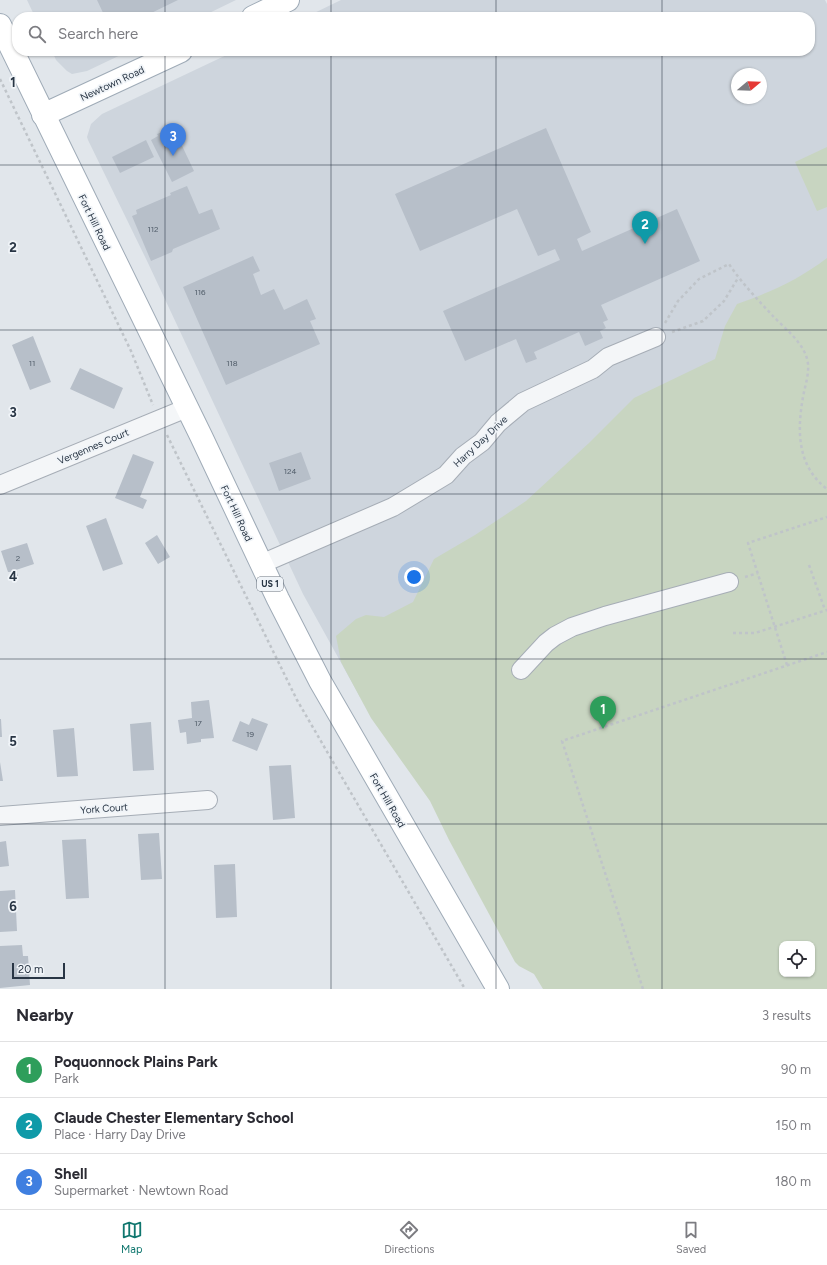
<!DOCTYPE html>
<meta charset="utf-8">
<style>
body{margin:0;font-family:Figtree,sans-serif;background:#f7f7f7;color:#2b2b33}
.controls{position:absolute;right:12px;bottom:12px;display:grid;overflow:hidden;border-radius:8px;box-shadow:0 1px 3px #0004}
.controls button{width:36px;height:36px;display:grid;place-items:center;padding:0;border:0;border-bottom:1px solid #e1e1e2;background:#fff;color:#2b2b33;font:20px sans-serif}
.compass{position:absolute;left:731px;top:68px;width:36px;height:36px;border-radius:50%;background:#fff;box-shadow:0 1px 3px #0004;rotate:71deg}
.scale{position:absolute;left:12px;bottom:10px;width:53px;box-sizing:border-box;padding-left:4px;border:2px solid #283544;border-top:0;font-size:11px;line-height:14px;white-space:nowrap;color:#283544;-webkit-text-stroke:3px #f0f4f8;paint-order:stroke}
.you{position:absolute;left:414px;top:577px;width:14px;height:14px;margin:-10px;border:3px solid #fff;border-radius:50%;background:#1a73e8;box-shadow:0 0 0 6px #1a73e833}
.badge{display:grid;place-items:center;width:26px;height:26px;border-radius:50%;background:#0f766e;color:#fff;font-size:13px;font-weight:700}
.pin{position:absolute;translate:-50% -33px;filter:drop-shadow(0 1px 2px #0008)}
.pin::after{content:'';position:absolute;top:21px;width:14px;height:12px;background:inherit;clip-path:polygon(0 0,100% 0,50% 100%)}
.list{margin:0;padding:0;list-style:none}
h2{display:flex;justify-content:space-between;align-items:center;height:52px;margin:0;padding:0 16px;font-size:17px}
h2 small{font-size:13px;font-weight:400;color:#7c7c81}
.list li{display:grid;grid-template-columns:26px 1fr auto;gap:12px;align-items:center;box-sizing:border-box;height:56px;padding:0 16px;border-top:1px solid #e1e1e2}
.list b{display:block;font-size:15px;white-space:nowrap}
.list p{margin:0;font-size:13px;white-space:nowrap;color:#7c7c81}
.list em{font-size:13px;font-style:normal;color:#7c7c81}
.icon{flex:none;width:22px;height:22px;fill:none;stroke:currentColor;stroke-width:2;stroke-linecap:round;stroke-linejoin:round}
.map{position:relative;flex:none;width:827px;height:989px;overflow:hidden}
.search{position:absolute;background:#fff;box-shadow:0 1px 3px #0004;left:12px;right:12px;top:12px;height:44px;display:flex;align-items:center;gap:10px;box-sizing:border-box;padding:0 14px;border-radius:16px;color:#7c7c81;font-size:15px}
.sheet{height:220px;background:#fff}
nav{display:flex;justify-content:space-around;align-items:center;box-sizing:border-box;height:56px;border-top:1px solid #e1e1e2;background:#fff;font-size:11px;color:#7c7c81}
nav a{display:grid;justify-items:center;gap:2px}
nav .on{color:#0f766e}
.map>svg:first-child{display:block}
.built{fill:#ced5dd;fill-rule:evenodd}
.green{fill:#c8d5c1;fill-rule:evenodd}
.building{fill:#b7bfc9}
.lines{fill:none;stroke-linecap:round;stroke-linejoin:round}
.minor-casing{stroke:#a6adb6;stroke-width:20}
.major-casing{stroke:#9fabb7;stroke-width:24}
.path{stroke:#bfc4c9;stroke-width:2.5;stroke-dasharray:3 3;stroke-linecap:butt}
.minor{stroke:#f4f6f8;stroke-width:18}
.major{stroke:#fff;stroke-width:22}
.grid{fill:none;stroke:#283544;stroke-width:1;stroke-opacity:0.55}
.labels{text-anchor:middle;stroke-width:3.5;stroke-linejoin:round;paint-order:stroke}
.number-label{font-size:8px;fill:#4c5865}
.shield{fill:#f0f4f8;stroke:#646e7a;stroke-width:1}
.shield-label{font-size:9px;font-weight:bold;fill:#283544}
.street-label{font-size:10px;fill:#283544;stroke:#f0f4f8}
.grid-label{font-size:13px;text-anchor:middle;font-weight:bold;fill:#283544;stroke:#f0f4f8;stroke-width:3.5;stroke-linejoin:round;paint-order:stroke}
</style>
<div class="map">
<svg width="827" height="989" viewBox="0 0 827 989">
<rect width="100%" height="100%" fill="#e1e6eb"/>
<path class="built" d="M27,0H236L201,17H35Z
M341,0H825L827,4V476L360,697L303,594L148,263L88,140L87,137L91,124L102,114L235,51H810V17H306ZM737,74H761V98H737Z
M52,51H129L87,71L72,74L67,71L56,60Z"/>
<path class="green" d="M827,147V207L817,211L795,162Z
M827,258V989H543L534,974L519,966L515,962L449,840L430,801L371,718L341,662L336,636L356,619L366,615L384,617L413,602L434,559L475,535L526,501L589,443L634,398L715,359L725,326L737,304C771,292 798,280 827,258ZM782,944H812V974H782Z"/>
<path class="building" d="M97,0H178L143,17H105Z
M546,128L591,232L577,239L582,251L677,209L700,261L601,305L608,320L603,322L606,328L600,331L603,338L585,346L579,332L534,352L537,359L526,363L516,339L465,361L443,311L560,260L555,249L538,256L517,209L420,251L395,194Z
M170,129L172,133L175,131L194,171L172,182L151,140L158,136L157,134Z
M146,140L154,157L120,173L112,157Z
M187,186L199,214L212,209L220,229L173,249L172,252L151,261L132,216L137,214L136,210L171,195L170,193Z
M253,256L260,271L253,274L261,295L274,289L284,310L307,299L316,319L310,321L320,344L226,385L183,287Z
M33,336L51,382L30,390L12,345Z
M80,368L123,388L114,409L70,389Z
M301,452L311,479L279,491L269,463Z
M133,454L154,462L140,497L147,500L143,509L115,498Z
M106,518L123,564L103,571L86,526Z
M157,535L170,557L158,564L145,543Z
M27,543L34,564L16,570L18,576L13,578L11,572H8L1,551Z
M209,700L214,738L201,739V742L187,744L186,732L180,733L178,720L192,718L191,702Z
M252,718L268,724L257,751L232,741L240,721L249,725Z
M0,719H1L2,737H0Z
M151,722L154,770L133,771L130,724Z
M74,728L78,776L57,777L53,730Z
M0,762L3,781H0Z
M291,765L295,818L273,820L269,766Z
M159,833L162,879L141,880L138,834Z
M86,839L89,898L66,899L62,840Z
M6,841L9,866L0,867V842Z
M235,864L237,917L216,918L214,865Z
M15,890L17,931L0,932V891Z
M22,945L23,956H28L30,985L0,988V946Z"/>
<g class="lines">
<g class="minor-casing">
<path id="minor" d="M0,485L187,408
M261,564L393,507L446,475L463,456L482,442L498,423L523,402L593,369L608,357L656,337
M521,670L546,643L555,636L572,627L605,616L729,582
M0,816L208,800"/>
</g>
<g class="major-casing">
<path id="major" d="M253,17L288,0
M0,25L201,436L278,599L320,681L498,989
M43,115L181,51"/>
</g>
<path class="path" d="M0,79L131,351L153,405
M665,323L678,301L699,279L729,264C741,282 757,299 772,315C785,329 806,344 808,364C809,375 805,386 803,397C797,431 797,466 827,489
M672,332L703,321L724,301L738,278
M167,435L297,700L465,989
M809,565L825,610
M745,577L758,573
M733,633H755L827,610
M787,665L748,543L827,517
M643,989L562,741L827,652"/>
<use href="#minor" class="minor"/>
<use href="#major" class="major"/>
</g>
<path class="grid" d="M165,0V17M331,0V17M496,0V17M662,0V17M165,51V989M331,51V989M496,51V989M662,51V989M0,165H827M0,330H827M0,494H827M0,659H827M0,824H827"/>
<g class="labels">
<g class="number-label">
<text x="153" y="232">112</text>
<text x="200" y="295">116</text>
<text x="32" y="366">11</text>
<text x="232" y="366">118</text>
<text x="290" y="474">124</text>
<text x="18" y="561">2</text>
<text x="198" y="726">17</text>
<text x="250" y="737">19</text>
</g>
<rect class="shield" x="257" y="577" width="26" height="14" rx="3"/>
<g class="shield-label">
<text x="270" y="587">US 1</text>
</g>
<g class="street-label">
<text transform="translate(112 83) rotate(-25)" y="4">Newtown Road</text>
<text transform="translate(95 222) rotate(64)" y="4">Fort Hill Road</text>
<text transform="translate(480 441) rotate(-43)" y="4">Harry Day Drive</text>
<text transform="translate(93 446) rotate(-23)" y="4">Vergennes Court</text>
<text transform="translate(237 513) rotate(65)" y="4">Fort Hill Road</text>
<text transform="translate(388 800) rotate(60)" y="4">Fort Hill Road</text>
<text transform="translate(104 808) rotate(-4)" y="4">York Court</text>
</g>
</g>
<g class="grid-label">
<text x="13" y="87">1</text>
<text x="13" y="252">2</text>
<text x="13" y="417">3</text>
<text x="13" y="581">4</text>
<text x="13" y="746">5</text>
<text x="13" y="911">6</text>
</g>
</svg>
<div class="controls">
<button><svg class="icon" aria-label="locate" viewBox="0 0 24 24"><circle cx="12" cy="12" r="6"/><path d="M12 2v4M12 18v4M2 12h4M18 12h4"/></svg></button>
</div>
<svg class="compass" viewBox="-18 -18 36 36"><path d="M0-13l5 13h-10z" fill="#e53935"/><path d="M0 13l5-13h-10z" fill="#7c7c81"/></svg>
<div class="scale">20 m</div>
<div class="you"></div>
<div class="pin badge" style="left:603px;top:729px;background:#2e9e5b">1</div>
<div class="pin badge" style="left:645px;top:244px;background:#0f9aa8">2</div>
<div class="pin badge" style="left:173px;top:156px;background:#3f7fe0">3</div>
<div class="search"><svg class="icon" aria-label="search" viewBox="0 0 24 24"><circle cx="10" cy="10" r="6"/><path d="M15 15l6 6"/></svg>Search here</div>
</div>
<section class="sheet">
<h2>Nearby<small>3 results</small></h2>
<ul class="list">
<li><span class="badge" style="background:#2e9e5b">1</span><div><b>Poquonnock Plains Park</b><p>Park</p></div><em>90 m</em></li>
<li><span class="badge" style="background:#0f9aa8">2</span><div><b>Claude Chester Elementary School</b><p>Place · Harry Day Drive</p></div><em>150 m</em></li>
<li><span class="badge" style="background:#3f7fe0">3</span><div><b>Shell</b><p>Supermarket · Newtown Road</p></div><em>180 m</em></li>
</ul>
</section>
<nav>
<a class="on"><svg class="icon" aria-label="map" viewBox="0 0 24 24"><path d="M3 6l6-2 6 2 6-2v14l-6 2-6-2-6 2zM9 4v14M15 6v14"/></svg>Map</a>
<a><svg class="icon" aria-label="directions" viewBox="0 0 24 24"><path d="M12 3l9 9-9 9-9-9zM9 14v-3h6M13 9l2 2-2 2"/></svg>Directions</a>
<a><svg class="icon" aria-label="saved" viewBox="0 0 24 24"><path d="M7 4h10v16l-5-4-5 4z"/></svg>Saved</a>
</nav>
